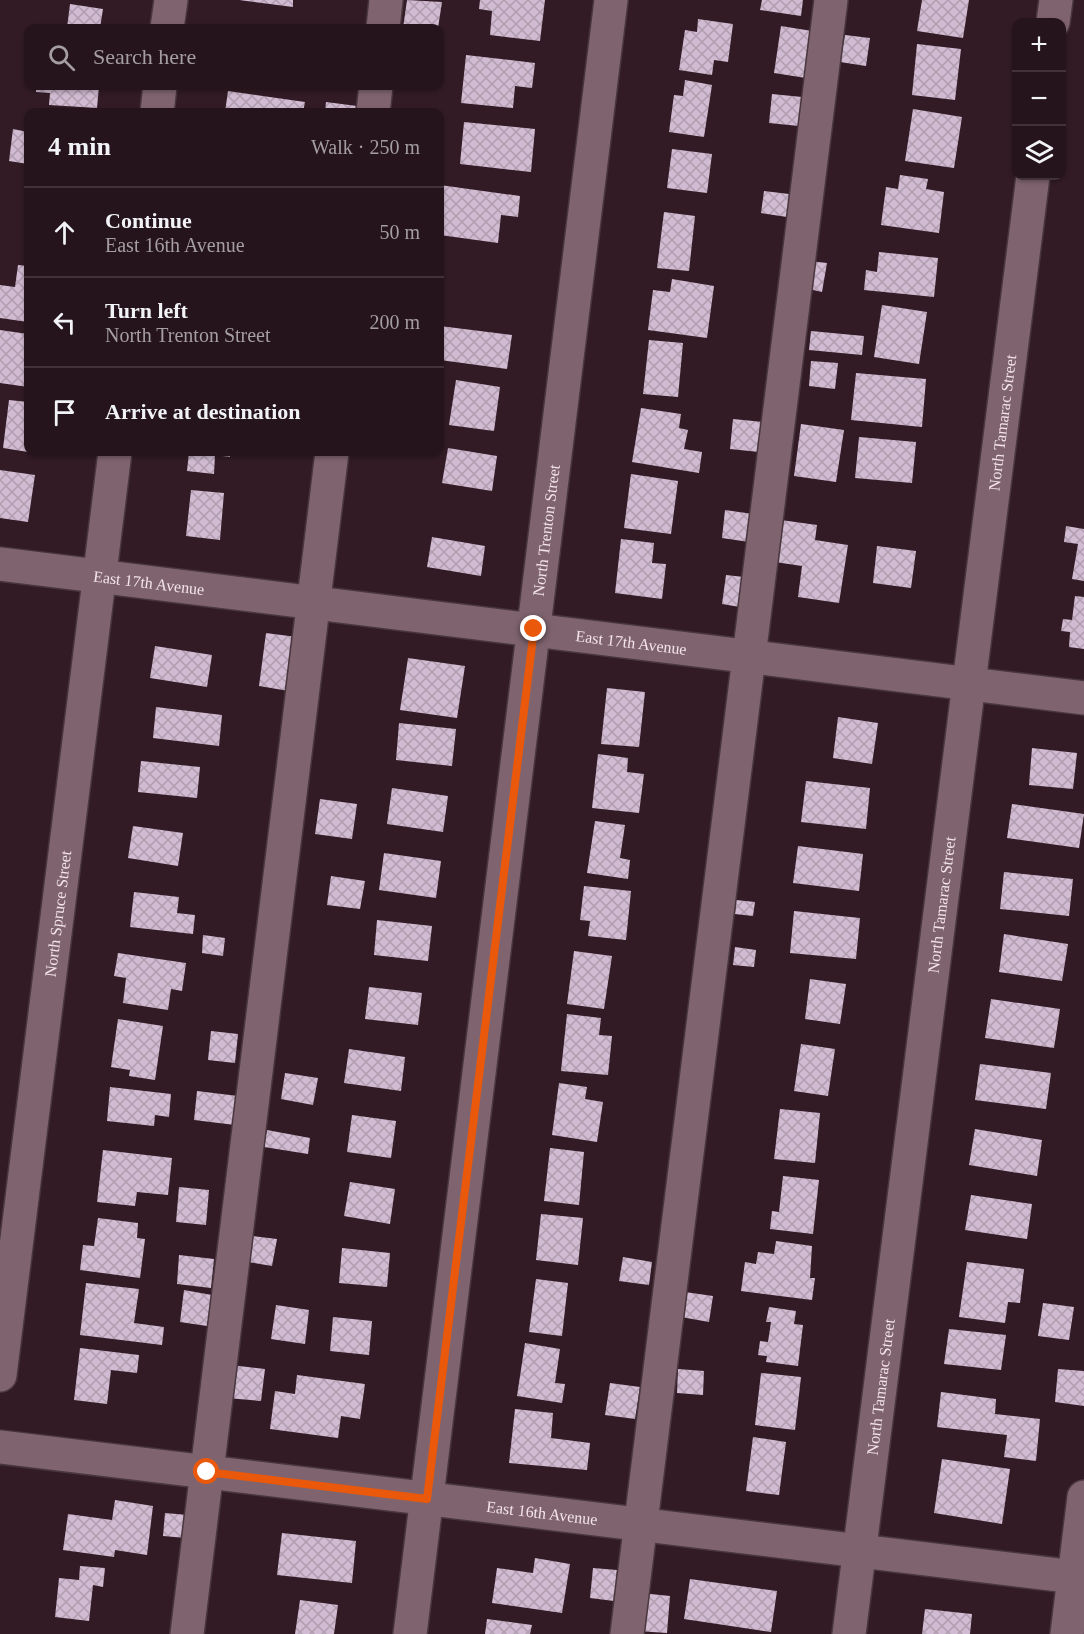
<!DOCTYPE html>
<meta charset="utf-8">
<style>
body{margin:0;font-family:Georgia,serif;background:#2e1d25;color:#f1f3f6}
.controls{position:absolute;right:18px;top:18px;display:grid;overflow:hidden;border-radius:12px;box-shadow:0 2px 4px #0004}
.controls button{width:54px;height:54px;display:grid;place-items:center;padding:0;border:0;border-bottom:2px solid #42333b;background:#26141c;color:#f1f3f6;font:30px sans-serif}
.stop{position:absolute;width:18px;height:18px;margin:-14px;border:4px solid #ea580c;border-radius:50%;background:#fff}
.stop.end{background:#ea580c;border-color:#fff;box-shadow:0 2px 6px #0008}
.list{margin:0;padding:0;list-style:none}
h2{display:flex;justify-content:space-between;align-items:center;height:78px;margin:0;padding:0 24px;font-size:26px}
h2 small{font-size:20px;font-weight:400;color:#a49ea3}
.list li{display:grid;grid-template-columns:39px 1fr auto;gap:18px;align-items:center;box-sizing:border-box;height:90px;padding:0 24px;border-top:2px solid #42333b}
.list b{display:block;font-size:22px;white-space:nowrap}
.list p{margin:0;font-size:20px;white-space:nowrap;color:#a49ea3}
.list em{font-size:20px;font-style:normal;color:#a49ea3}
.icon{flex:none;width:33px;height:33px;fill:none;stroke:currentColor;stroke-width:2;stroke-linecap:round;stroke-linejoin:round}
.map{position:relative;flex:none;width:1084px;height:1634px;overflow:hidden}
.search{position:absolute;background:#26141c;box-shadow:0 2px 4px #0004;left:24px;top:24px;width:420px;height:66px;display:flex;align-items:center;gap:15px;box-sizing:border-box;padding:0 21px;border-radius:12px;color:#a49ea3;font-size:22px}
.panel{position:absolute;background:#26141c;box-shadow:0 2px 4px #0004;left:24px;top:108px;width:420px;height:348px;border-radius:12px}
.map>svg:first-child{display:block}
.building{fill:url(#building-cross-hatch)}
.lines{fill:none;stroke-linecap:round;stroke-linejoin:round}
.minor-casing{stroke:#49363e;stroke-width:36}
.minor{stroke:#7f646f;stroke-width:33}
.route{stroke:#ea580c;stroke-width:8}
.labels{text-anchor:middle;stroke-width:6;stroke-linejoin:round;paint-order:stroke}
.street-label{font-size:16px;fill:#f4e3ea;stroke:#13090d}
</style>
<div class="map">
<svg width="1084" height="1634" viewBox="0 0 1084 1634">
<defs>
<pattern id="building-cross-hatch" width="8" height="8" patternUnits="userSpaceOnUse" patternTransform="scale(1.5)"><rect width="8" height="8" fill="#d1bbd2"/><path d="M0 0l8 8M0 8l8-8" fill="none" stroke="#af9daf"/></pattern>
</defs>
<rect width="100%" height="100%" fill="#321b25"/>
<path class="building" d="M239,0H293V7Z
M407,0L442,2L438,28H403Z
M480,0H545L540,41L490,35L492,11L479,9Z
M762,0H803L801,16L760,10Z
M922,0H969L963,38L917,31Z
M70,4L103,9L100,28H67Z
M698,19L733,24L728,62L714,60L712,75L679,70L685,30L697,32Z
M781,26L812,31L806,78L774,73Z
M845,35L870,38L866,66L840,62Z
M917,44L961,49L955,100L912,95Z
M466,55L535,63L532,88L515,86L513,108L461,103Z
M685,80L712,85L704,137L669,132L674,95L683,96Z
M36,86H99L97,108L49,105L50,93L36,92Z
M228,91L305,102L303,112H225Z
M772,94L802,97L799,126L769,123Z
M326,102L357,106V112H325Z
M913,109L962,117L954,168L905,161Z
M464,122L535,129L531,172L460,164Z
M13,129L28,132V164L9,161Z
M672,149L712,154L707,193L667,188Z
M900,175L928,179L926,189L944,192L939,233L881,225L886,187L898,189Z
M440,185L520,196L518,217L501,215L498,243L440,235Z
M764,191L789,194L787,217L761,213Z
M664,212L695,216L689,271L657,268Z
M27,219H28V242L24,241Z
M879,252L938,258L934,297L864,290L866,270L877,272Z
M809,261L827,263L822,292L804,288Z
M18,265L28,266V322L0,318V285L15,287Z
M672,279L714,286L707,338L648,330L653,290L670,292Z
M440,280L444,281L442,307H440Z
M882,305L927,312L919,364L874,357Z
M440,326L512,335L507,369L440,360Z
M0,330L28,334V387L0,383Z
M811,331L864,336L862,355L809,350Z
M649,340L683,343L678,397L643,394Z
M811,361L838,363L835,389L809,386Z
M856,373L926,379L922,427L851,420Z
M456,380L500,387L494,431L449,425Z
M9,400L28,402V452L3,448Z
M641,408L681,414L679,428L688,430L684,449L702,452L699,473L632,462Z
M733,419L763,422L759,452L730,449Z
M801,424L844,430L836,482L794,476Z
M859,437L916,442L912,483L855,478Z
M448,448L497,456L492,491L442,483Z
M189,452H230V457L215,455L214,474L187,471Z
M0,470L35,475L28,522L0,518Z
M631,474L678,481L671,534L624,528Z
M191,490L224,493L220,540L186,536Z
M725,510L753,514L749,542L722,538Z
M781,520L817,525L815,540L848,545L839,603L798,597L802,566L775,562Z
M1066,526L1084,529V581L1072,579L1078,544L1064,542Z
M432,537L485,546L481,576L427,567Z
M621,539L654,543L652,563L666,564L662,599L615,593Z
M877,546L916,551L911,588L873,583Z
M726,575L744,577L740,607L722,604Z
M1075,596L1084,597V649L1069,647L1070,632L1061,631L1063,619L1072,620Z
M266,633L297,637L289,691L259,686Z
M155,646L212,655L207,687L150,678Z
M408,658L465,666L457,718L400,710Z
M607,688L645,692L639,747L601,744Z
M156,707L222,715L219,746L153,738Z
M838,717L878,723L872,764L833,758Z
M399,723L456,729L452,766L396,760Z
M1032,748L1077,753L1073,789L1029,785Z
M598,754L628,758L627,772L644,774L639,813L592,808Z
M141,761L200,767L197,798L138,792Z
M806,781L870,788L866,829L801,822Z
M392,788L448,796L443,832L387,824Z
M320,799L357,804L352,839L315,834Z
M1012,804L1084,814L1079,848L1007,838Z
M595,821L625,825L620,858L630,860L628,879L587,873Z
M133,826L183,833L178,866L128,858Z
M798,846L863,854L859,891L793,883Z
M384,853L441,861L436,898L379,890Z
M1004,872L1073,879L1069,916L1000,909Z
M331,876L365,881L360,909L327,905Z
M584,886L631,891L626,940L588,936L590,921L580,920Z
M134,892L179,897L177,913L195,915L193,934L130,927Z
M736,900L755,902L753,916L735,914Z
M794,911L860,918L856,959L790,953Z
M377,920L432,926L428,961L374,955Z
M1004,934L1068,944L1062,981L999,972Z
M203,935L225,938L223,956L202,953Z
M735,947L756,950L754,967L733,965Z
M574,951L612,956L604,1009L567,1004Z
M118,953L186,963L182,991L171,989L168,1010L123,1003L126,978L114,976Z
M810,979L846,984L840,1024L805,1019Z
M369,987L422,993L418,1025L365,1019Z
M991,999L1060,1009L1054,1048L985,1038Z
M567,1014L601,1018L599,1035L612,1036L608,1075L561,1071Z
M118,1019L163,1026L155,1080L129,1076L130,1070L111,1067Z
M211,1031L238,1034L235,1063L208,1060Z
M801,1044L835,1049L828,1096L794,1091Z
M349,1049L405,1057L401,1091L344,1083Z
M980,1064L1051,1073L1046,1109L975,1100Z
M285,1073L318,1078L313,1105L281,1099Z
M559,1083L587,1087L585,1099L603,1102L597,1142L552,1135Z
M110,1087L171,1094L169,1117L155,1115L154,1126L107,1121Z
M197,1091L238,1096L235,1125L194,1120Z
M780,1109L820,1113L815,1163L774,1159Z
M352,1115L396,1121L391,1158L347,1152Z
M975,1129L1042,1140L1037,1176L969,1165Z
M267,1130L310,1138L308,1154L264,1147Z
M550,1148L584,1152L579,1205L544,1201Z
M103,1150L172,1158L168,1195L137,1192L135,1206L97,1202Z
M783,1176L819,1180L813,1234L770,1229L772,1211L779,1212Z
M350,1182L395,1189L390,1224L344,1216Z
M179,1187L209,1190L206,1225L176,1222Z
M971,1195L1032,1204L1027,1239L965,1230Z
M541,1214L583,1218L578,1265L536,1260Z
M98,1218L138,1223L137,1238L145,1239L140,1278L80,1270L83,1245L94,1246Z
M253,1236L277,1239L272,1266L248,1262Z
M776,1241L812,1246L810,1278H815L812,1300L741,1291L745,1262L756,1264L758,1252L774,1254Z
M342,1248L390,1253L387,1287L339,1283Z
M179,1255L214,1259L211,1288L177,1284Z
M623,1257L652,1262L649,1285L619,1281Z
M967,1262L1024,1269L1020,1303L1008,1302L1005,1323L959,1317Z
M536,1279L568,1283L562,1336L529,1332Z
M86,1283L139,1289L134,1323L164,1327L162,1345L80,1335Z
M184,1290L212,1295L207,1326L180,1322Z
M685,1292L713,1296L709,1322L681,1317Z
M1043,1303L1074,1307L1069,1340L1038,1336Z
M276,1305L309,1310L305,1344L271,1339Z
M769,1307L796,1311L794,1324L803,1325L798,1366L766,1362L767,1356L758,1355L760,1341L768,1342L771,1322H766Z
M333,1317L372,1321L369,1355L330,1351Z
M949,1329L1006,1335L1001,1370L944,1364Z
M525,1343L560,1349L555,1383L565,1384L562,1403L517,1396Z
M80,1348L139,1355L137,1373L111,1370L107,1404L74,1400Z
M231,1365L265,1369L261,1401L227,1398Z
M678,1369L704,1371L703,1395L677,1393Z
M1058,1369L1084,1371V1406L1055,1402Z
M761,1373L801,1377L795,1430L755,1425Z
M297,1375L365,1384L360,1419L341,1416L338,1438L270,1429L275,1391L295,1394Z
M610,1383L640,1387L635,1419L605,1415Z
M941,1392L996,1399L995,1414L1040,1419L1036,1461L1004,1457L1007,1435L937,1427Z
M515,1409L553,1413L551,1438L590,1443L587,1470L509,1463Z
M753,1437L786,1442L779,1495L746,1491Z
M942,1459L1010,1469L1002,1524L934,1513Z
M115,1500L153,1506L147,1555L115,1550L114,1557L63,1550L68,1514L112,1520Z
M165,1513L188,1515L186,1538L163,1536Z
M282,1533L356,1541L352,1583L277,1575Z
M535,1558L570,1564L562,1613L492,1603L497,1568L533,1573Z
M80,1566L105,1568L103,1587L93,1585L89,1621L55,1617L59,1578L79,1580Z
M593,1568L617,1570L614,1601L590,1598Z
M690,1579L777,1591L771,1632L684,1619Z
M641,1593L670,1596L667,1633L638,1631Z
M300,1600L338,1605L334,1634H295Z
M925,1609L972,1614L970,1634H922Z
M487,1619L532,1625L530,1634H485Z"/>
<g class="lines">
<g class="minor-casing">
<g id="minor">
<path d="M1053,22L1056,0"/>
<path d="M167,28L171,0"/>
<path d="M383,28L386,0"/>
<path d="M157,112L160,86"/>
<path d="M373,112L376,86"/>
<path id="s1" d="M0,564L1084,698"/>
<path id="s2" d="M0,1375L115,452"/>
<path id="s3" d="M0,1447L1084,1578"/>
<path d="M187,1634L332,452"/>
<path id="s4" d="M410,1634L611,0"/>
<path d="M627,1634L831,0"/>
<path id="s5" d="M849,1634L1033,176"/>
<path d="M1067,1634L1084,1497"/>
</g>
</g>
<use href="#minor" class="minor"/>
</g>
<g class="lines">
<path class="route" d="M207,1472L427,1499L534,629"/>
</g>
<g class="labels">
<g class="street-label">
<text dy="6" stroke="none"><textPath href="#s5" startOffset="1221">North Tamarac Street</textPath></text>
<text dy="6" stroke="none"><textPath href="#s4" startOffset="1112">North Trenton Street</textPath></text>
<text dy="6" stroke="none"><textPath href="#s1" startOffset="150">East 17th Avenue</textPath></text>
<text dy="6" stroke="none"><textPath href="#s1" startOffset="636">East 17th Avenue</textPath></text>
<text dy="6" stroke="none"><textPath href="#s5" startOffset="735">North Tamarac Street</textPath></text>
<text dy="6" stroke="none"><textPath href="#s2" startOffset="465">North Spruce Street</textPath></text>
<text dy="6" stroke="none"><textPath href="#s5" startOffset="249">North Tamarac Street</textPath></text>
<text dy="6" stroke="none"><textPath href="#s3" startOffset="546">East 16th Avenue</textPath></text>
</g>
</g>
</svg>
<div class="controls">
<button>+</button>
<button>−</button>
<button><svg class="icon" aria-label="layers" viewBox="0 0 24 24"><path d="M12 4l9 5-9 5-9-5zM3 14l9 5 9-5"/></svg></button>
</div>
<div class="stop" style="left:207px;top:1472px"></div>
<div class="stop end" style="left:534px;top:629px"></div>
<div class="search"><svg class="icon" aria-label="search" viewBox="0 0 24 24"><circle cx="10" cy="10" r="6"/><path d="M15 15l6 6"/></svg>Search here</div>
<section class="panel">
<h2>4 min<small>Walk · 250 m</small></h2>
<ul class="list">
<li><svg class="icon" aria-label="ahead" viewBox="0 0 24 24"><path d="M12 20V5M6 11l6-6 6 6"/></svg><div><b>Continue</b><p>East 16th Avenue</p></div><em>50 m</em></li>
<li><svg class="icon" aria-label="left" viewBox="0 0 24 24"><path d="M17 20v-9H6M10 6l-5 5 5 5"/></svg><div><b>Turn left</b><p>North Trenton Street</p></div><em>200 m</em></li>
<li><svg class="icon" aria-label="arrive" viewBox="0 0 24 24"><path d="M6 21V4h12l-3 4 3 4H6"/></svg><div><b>Arrive at destination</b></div></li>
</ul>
</section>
</div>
